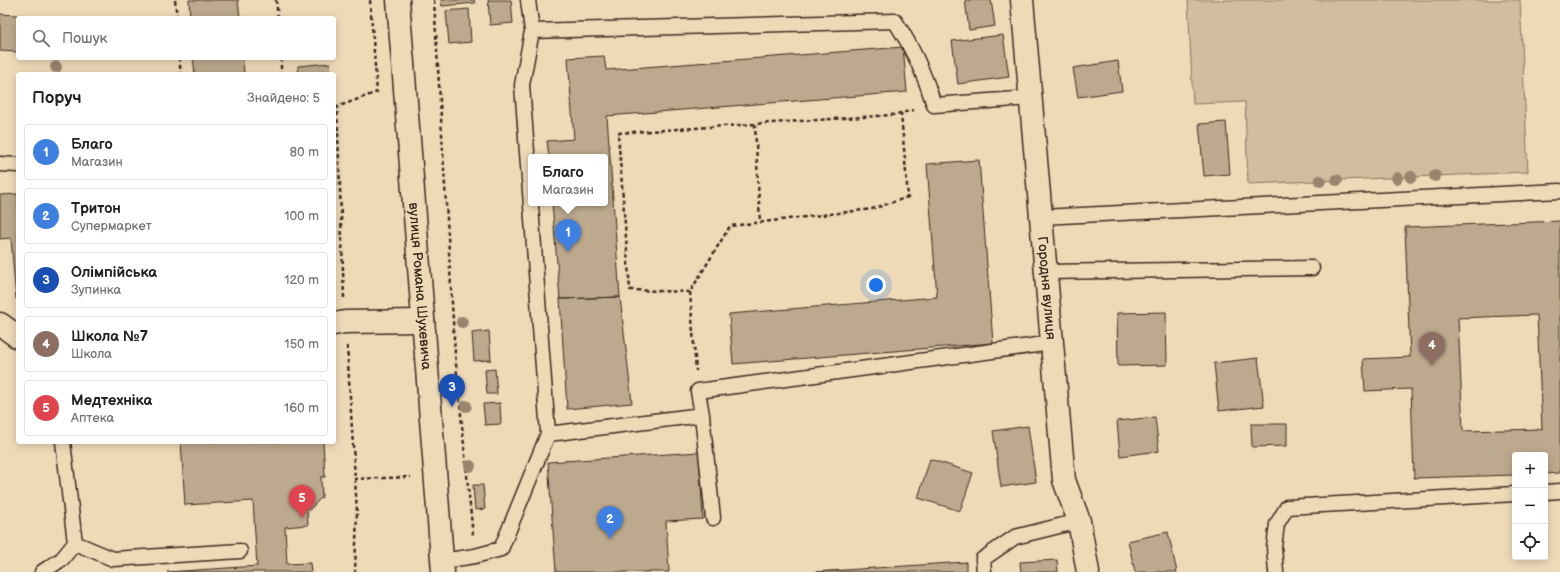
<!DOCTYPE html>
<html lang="uk">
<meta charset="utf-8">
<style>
body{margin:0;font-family:"Balsamiq Sans",sans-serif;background:#f2f2f2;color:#202124}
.controls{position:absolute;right:12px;bottom:12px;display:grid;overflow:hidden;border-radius:4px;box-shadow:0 2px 10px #0003}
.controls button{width:36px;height:36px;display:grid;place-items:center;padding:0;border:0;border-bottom:1px solid #e0e0e0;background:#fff;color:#202124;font:20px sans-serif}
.you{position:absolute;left:876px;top:285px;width:14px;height:14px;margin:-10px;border:3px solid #fff;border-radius:50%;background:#1a73e8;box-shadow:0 0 0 6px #1a73e833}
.badge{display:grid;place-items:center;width:26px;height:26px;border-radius:50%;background:#b45309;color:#fff;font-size:13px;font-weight:700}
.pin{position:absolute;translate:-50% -33px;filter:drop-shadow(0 1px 2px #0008)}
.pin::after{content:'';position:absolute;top:21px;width:14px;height:12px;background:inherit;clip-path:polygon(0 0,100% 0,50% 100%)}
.popup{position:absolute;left:528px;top:154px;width:80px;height:52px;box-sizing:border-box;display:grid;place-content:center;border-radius:4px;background:#fff;filter:drop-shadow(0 1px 3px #0005);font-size:13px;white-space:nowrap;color:#757577}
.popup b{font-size:15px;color:#202124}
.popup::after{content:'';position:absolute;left:50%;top:100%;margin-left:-8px;border:8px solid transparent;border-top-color:#fff}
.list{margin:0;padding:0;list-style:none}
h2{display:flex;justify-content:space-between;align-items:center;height:52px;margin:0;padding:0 16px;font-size:17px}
h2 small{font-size:13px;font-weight:400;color:#757577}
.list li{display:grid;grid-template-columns:26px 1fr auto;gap:12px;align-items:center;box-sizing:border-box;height:56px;margin:0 8px 8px;padding:0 8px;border:1px solid #e0e0e0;border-radius:4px}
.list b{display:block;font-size:15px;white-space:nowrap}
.list p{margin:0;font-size:13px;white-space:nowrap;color:#757577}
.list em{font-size:13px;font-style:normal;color:#757577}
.icon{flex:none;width:22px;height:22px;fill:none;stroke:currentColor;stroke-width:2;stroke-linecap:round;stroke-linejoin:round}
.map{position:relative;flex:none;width:1560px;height:572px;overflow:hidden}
.search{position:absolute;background:#fff;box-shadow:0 2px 10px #0003;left:16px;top:16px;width:320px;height:44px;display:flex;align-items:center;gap:10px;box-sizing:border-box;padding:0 14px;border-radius:4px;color:#757577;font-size:15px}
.panel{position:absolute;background:#fff;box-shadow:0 2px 10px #0003;left:16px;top:72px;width:320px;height:372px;border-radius:4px}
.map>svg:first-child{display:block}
.green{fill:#d1be9f;stroke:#86745e}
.building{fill:#bda98d;stroke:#3b2a1e;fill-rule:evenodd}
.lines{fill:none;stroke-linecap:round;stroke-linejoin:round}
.lane-casing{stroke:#3b2a1e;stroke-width:17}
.street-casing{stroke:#3b2a1e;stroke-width:25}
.secondary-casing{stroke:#3b2a1e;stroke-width:25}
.path{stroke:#3b2a1e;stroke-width:2.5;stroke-dasharray:4 3;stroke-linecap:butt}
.lane{stroke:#efdab8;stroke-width:14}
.street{stroke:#efdab8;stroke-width:22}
.secondary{stroke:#efdab8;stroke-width:22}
.tree{fill:#99856e}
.labels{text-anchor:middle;stroke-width:3;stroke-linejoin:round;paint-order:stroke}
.street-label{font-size:14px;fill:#3b2a1e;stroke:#efdab8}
</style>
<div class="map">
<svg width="1560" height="572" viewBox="0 0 1560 572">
<rect width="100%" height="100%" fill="#efdab8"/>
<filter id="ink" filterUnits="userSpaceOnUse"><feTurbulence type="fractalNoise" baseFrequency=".025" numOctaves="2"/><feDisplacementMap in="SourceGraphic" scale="8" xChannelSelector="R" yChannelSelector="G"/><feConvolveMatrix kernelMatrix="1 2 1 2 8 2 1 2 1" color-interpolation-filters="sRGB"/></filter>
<g filter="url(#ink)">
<path class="green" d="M1188,0H1520L1528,172L1248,184L1245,102L1193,104Z"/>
<path class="building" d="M189,0H238L240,18H190Z
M441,0H474L475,3L442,6Z
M488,0H511L513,23L490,25Z
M965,0H991L995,26L969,30Z
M469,9L471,42L449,44L446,11Z
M0,14L30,16V18H18V52L0,51Z
M1003,35L1009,77L958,84L952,41Z
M903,47L907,92L607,116L620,297L560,299L552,203H605V157H549L547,141L574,139L568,58L604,56L606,70Z
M193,58H243L244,74H195Z
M1118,61L1122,91L1078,97L1073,68Z
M330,63L331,74H298V66Z
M1226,122L1230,174L1204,176L1199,124Z
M979,160L993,343L733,364L729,314L937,297L927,164Z
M18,194V299H16L11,238L0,239V195Z
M1560,221V473L1545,474V455H1515V475L1414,478L1411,389L1365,391L1363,359L1410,357L1405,227ZM1537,315L1542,429L1463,431L1458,318Z
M620,297L632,403L567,409L560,299Z
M1166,312L1167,365L1118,366L1117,313Z
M489,331L491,360L474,361L472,333Z
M1258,358L1264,406L1219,411L1214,363Z
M495,369L497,394H487L485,370Z
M500,403L501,424L485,425L483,404Z
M1155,417L1159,451L1120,456L1117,421Z
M1251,424H1287V446L1252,447Z
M1028,426L1036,482L1001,487L993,431Z
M181,442H323L325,477H321L322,497L307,512L308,525L285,527L287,564L310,563L311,572H167L257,566L253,501L185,505Z
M699,452L703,519L666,521L669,572H556L548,462Z
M930,459L973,473L960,511L918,498Z
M473,485H483L485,509L475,510Z
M1168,532L1177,572H1135L1128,541Z
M1057,560L1058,572H1021L1020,562Z
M966,562V572H814Z"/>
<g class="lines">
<g class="lane-casing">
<path id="lane" d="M532,31L895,21C913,48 925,75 934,105L1030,98
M0,164L18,165
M1041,217L1560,191
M1046,272L1312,268
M702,415L713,518
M548,434L702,415L698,391L1052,343
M63,442L75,543L113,559L240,551
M1545,492L1560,491
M442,561L475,556L501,549L548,434L522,85L532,31L528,0
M42,572L62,559L75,543
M984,572L983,559L1015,537L1079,521
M1276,572L1274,547L1277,524L1287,507L1515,494"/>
</g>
<g class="street-casing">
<g id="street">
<path id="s1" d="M1022,0L1064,480L1079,521L1088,572"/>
<path d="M0,324L18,337"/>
<path d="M334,324L345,322L423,321"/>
</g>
</g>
<g class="secondary-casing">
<g id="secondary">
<path id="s2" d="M398,0L443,572"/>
</g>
</g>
<path class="path" d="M175,0L177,18
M276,0L278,18
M434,0L455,354L473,536
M179,58L181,74
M281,58V74
M901,113L908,197L872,209L730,226L690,292L630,290L618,133L892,115L914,110
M755,124L760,222
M690,292L696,371
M344,298L337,107L377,92L370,0
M347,346L357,512L355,572
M354,479L411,477"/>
<use href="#lane" class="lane"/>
<use href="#street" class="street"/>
<use href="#secondary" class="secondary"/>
</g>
<g class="tree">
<circle cx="56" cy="67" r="6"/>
<circle cx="1435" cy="176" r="6"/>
<circle cx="1411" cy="177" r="6"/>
<circle cx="1397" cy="178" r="6"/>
<circle cx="1337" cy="180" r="6"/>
<circle cx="1320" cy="181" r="6"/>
<circle cx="462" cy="322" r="6"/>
<circle cx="466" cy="406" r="6"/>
<circle cx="470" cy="466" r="6"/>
</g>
</g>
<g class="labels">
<g class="street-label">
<text dy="5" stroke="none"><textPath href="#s2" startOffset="287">вулиця Романа Шухевича</textPath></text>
<text dy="5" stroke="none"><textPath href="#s1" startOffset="289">Городня вулиця</textPath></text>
</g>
</g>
</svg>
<div class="controls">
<button>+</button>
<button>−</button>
<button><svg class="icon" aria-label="locate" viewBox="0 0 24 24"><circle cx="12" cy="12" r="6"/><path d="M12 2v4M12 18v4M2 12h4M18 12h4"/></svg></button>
</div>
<div class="you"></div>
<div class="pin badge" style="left:568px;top:252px;background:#3f7fe0">1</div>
<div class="popup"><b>Благо</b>Магазин</div>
<div class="pin badge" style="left:610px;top:539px;background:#3f7fe0">2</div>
<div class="pin badge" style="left:452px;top:407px;background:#1a4fb4">3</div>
<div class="pin badge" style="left:1432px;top:365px;background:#8d6e63">4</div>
<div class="pin badge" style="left:302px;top:518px;background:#e0444e">5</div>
<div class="search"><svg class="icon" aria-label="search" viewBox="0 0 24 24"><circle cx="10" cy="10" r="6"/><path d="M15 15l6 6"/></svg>Пошук</div>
<section class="panel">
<h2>Поруч<small>Знайдено: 5</small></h2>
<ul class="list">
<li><span class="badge" style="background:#3f7fe0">1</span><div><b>Благо</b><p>Магазин</p></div><em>80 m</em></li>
<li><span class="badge" style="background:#3f7fe0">2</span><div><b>Тритон</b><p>Супермаркет</p></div><em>100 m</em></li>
<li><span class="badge" style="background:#1a4fb4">3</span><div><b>Олiмпiйська</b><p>Зупинка</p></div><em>120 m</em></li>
<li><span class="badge" style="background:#8d6e63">4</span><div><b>Школа №7</b><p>Школа</p></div><em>150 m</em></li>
<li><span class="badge" style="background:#e0444e">5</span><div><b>Медтехнiка</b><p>Аптека</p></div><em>160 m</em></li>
</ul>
</section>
</div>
